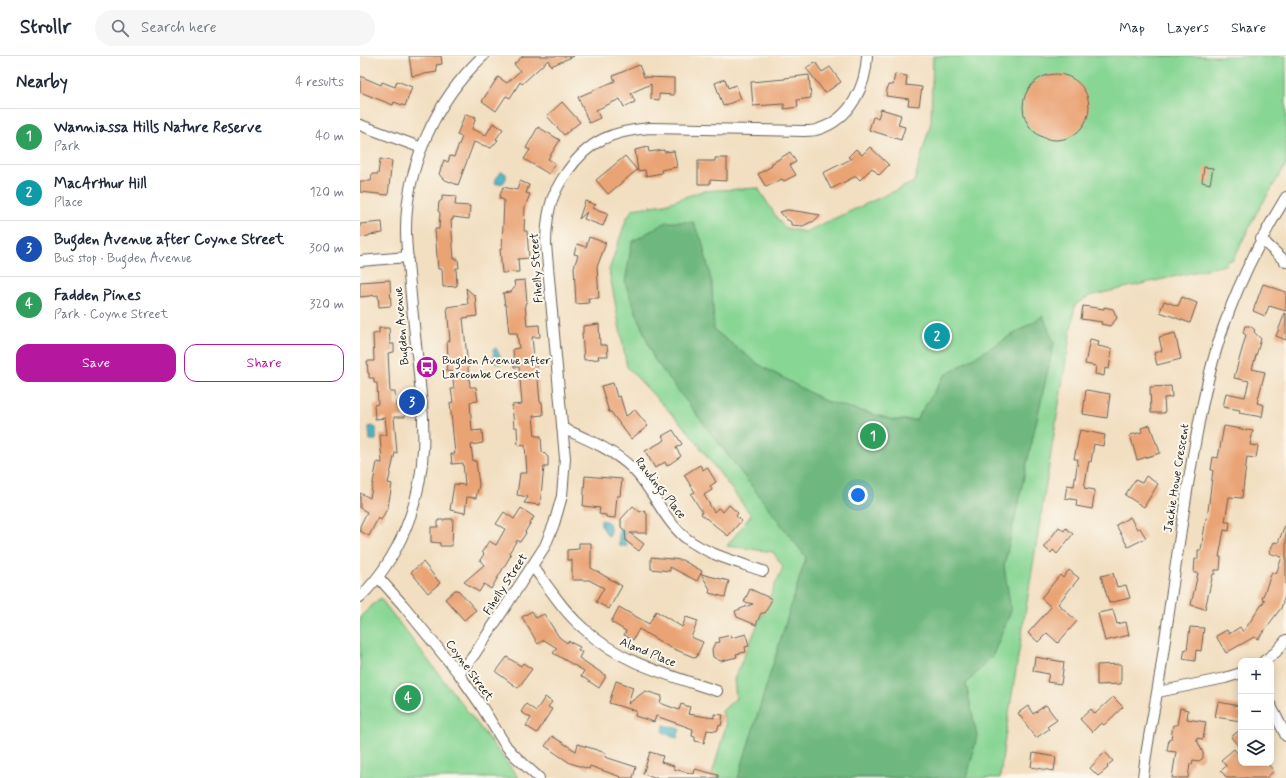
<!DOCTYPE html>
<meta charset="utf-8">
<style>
body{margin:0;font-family:Mynerve,sans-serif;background:#f6f6f7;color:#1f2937}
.controls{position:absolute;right:12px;bottom:12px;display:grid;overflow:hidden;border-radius:8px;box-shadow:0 2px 10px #0003}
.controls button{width:36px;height:36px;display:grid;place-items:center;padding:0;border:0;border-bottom:1px solid #e0e1e3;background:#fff;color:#1f2937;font:20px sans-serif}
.you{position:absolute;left:498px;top:439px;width:14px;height:14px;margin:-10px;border:3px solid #fff;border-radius:50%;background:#1a73e8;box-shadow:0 0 0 6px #1a73e833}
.badge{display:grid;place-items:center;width:26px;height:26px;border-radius:50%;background:#b5179e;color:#fff;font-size:13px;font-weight:700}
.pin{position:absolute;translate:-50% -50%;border:2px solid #fff;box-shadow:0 1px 4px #0006}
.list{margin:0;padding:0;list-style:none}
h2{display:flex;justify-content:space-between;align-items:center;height:52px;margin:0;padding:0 16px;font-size:17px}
h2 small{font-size:13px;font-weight:400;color:#747a83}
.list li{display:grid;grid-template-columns:26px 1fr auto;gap:12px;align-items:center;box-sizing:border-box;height:56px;padding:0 16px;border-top:1px solid #e0e1e3}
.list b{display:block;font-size:15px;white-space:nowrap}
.list p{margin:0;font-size:13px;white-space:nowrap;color:#747a83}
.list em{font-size:13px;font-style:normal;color:#747a83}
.actions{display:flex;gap:8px;padding:12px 16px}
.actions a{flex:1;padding:9px 0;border:1px solid #b5179e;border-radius:12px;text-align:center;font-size:14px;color:#b5179e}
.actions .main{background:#b5179e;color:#fff}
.icon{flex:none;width:22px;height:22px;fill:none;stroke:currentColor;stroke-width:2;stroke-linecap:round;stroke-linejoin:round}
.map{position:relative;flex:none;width:926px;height:722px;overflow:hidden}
header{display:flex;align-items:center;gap:24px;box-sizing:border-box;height:56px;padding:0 20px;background:#fff;border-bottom:1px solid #e0e1e3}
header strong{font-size:19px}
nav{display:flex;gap:22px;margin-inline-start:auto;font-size:14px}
.search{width:280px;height:36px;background:#f6f6f7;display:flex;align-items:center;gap:10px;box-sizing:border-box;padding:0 14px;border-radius:22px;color:#747a83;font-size:15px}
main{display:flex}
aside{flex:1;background:#fff}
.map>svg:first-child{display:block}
.green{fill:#88d694;stroke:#527958}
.forest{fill:#6eb77e;stroke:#456a4d}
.water{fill:#49b5c5;stroke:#326870}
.building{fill:#eaa375}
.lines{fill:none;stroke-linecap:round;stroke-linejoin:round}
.minor-casing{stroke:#676055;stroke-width:12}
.minor{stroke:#fff;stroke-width:10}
.labels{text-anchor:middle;stroke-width:4;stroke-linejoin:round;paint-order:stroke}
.street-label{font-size:12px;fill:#1c1c1c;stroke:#fbf7ec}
.poi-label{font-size:12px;fill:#1c1c1c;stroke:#fbf7ec;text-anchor:start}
</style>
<header>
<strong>Strollr</strong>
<div class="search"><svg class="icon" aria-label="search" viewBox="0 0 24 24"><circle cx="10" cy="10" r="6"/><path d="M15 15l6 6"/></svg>Search here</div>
<nav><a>Map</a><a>Layers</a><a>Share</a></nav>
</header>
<main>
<aside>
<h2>Nearby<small>4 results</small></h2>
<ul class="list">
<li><span class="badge" style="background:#2e9e5b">1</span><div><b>Wanniassa Hills Nature Reserve</b><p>Park</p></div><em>40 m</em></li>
<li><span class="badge" style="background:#0f9aa8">2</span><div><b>MacArthur Hill</b><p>Place</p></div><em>120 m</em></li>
<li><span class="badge" style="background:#1a4fb4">3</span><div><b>Bugden Avenue after Coyne Street</b><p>Bus stop · Bugden Avenue</p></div><em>300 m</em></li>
<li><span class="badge" style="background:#2e9e5b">4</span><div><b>Fadden Pines</b><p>Park · Coyne Street</p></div><em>320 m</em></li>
</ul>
<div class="actions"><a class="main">Save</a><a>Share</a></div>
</aside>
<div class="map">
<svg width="926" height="722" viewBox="0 0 926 722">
<rect width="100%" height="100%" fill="#fbf7ec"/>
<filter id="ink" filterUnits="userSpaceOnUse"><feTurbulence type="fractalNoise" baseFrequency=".025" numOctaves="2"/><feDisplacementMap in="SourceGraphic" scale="8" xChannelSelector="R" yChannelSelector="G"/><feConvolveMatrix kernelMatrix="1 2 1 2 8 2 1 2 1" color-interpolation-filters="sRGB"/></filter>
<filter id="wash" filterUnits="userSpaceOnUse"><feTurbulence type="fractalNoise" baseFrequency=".012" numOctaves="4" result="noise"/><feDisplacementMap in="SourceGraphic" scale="16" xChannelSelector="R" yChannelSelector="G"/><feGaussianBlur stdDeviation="0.9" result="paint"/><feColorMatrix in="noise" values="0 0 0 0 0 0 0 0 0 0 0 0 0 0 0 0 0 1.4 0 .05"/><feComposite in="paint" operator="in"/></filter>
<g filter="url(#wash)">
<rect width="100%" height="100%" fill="#f2dec0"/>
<path class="green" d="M573,0H926V109L896,158L873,204L867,205L865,209L729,240L715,249L644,688L640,722H351L366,669L362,655L376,642L374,623L423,511L413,496L367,490L391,459L328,375L267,311L249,214L267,161L269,160L272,153L305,148L342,135L398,132L419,165L426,172L445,176L554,126L571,66Z
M20,542L159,722H0V561Z"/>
<path class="forest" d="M306,166H333L342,185L352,228L354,274L398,308L465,345L534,364H556L584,320L683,260L694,287L644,510L651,555L633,599L606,628L617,680L607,722H378L446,501L294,303L265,227L272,186Z"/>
<path class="water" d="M141,116L145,117L146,118V123L143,127L136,128L135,124Z
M136,292L140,300L141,308L135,306L133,293Z
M12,370L16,372V384H10L9,371Z
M241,464C249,466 250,466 250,474C250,476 250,478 249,480L247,479L241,469Z
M261,472L265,475V485L267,490H259V473Z
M304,669L320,673L317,682L308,678H305L303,676Z"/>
<g id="blocks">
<path class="building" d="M49,0H81L82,8L76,9L77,16L52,20Z
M163,0H214L191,10L188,4L162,28L160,26L150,42L146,40L136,55L122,45L138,21L147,27L160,15L154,8Z
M455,6L462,16L470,11L481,26L465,37L446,12Z
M279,9L284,21L314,22V39L299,38V44L291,43V28L271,37L275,46L264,51L260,43L236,54L240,62L229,67L218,41L255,25L253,20Z
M535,18L547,20L546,29L562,31L559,50L548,49L549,43L526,40L528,29H533Z
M663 51a33 33 0 1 1 66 0a33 33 0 1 1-66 0Z
M449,19L451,42L437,44L438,51L424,53V48L393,50L391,26L425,23V22Z
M0,20L21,29L22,26L35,31L37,25L52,31L45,50L34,46L33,49L0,36Z
M365,23L368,32L376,29L381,43L363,50L355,27Z
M202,46L220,66L204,79L187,60Z
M521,53L541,59L538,69L545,71L541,84L509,74L513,61L518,62Z
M105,58L116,61L112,73L126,79L133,67L143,73L136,83L138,84L131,92L114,86L98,129L83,123L79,118L84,104L88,106L90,100L94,101L102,81L97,79Z
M178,71L200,84L188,103L195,107L189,118L164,103L170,94L166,92Z
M288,91L289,96L304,94V96L314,95L317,111L301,114L302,117L286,120L285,114L278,115L275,94Z
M510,91L529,109L519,119L512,112L500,124L496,120L471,133L463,117L491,103L488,101L496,93L502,99Z
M430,96L436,106L430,109L436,119L424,125L422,123L406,131L398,118L412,110L411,108Z
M265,100L277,114L248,138L236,124Z
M355,102H367V125L350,124V128H338V105H355Z
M20,103L32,105L28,139L0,136V125H11L12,118H18Z
M844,111L853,112L850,128L842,126Z
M160,125L169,129L166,137L170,138L165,151L164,175H167L169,202L158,203L159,216L142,217L140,193H142L144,144L139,142L143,131L157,134Z
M82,139L96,140L95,149L110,150L109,163L93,161V164H91L94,203H98L99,212H96L97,230L83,231L82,213H78L75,173H79L80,157L78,155L79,146L82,144Z
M225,145L236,149L232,152L248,157L243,170L224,163L227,156L219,163Z
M427,154L443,156L460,159L453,166H451L443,170L431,169V166L426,163L420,156Z
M22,166L23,177L9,179V180L0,181V168Z
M229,181L246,187L237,211L239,242H228L229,247L216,248L214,211L218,199L214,198L217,188L226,191Z
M30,224L31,250L19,251L18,239L0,241V226Z
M165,224L167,246L165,247L167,270L179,269L180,281H172L174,302H176L180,346H182L183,359L173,360L175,380H181L182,395L188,401V411H184L180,449L164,447L168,441L157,439L160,417H167L165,389L158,390L157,371H154L152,349L162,348L159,311H154L153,293L159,292L157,277H149L146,249H145L143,237L151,236L155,231L154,225Z
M903,228L926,236V255L909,250L905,260L893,255Z
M106,232L115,240L117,260L103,262L110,331H116L118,345L110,346L112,375L122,374L123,387L111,389L113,405H116L119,429L116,442L107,441L105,457L90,454L94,428L105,429L103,407L92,408L91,398H95L90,347L93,346L91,333H94L92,315L87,316L86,303H88L87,285H90L87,251L108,248Z
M822,241L837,247L830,267L800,256L804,245L818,250Z
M723,250L744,253V251L753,253L757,262L750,270L741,268L742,266L721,263Z
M925,257H926V284L916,280Z
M239,268L240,289H247L248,300H238L239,303L224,304L222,277H223V270Z
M885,270H890L895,274L894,276L901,283L892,313L905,316L897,347L904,349L902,361L879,357L880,354L863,351L866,337L885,341L889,325L874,322L886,279L883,277Z
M19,272H29L30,288H34V296L28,297L30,336H35L36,350H44L45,361H34L37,397H35L28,427L32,428L28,451L21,464L18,462L9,480L0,475V470L7,456L0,452V437L10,442L17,406L22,407L20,379H27L25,362L15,363L14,349L18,348L17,327H14V322H9V317H8L7,305H14L13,278L19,277Z
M815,277L821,303L797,309L794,297L802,295L799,281Z
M730,283L739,285L738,290L752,293L749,313L745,312L744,320L735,318L736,310L725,308Z
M253,327L257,341L260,340L266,360L275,354L288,370L271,383L251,356H249L241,330Z
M811,330L812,341L804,342L805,357H791L790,331Z
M726,334L750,338L747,362L723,358Z
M790,369L796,387H797L800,397L777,404L770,379L782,376L781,372Z
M864,370L893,375L890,389L898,390L896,402L887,401L882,442L869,441L865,466H870L869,475L864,474L859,501H861L860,514H855V518H853L845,553L831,549L838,517H834L835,503H838V494H841L846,462L847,463L853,414H851L853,401L858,402Z
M313,374L322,388L316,392L321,400L307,410L305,406L295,412L285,395L305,384L302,380Z
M720,374L745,379L743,390L734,388L731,406L729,405L724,432L735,434L732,453L716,450L717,444L705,442L707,429L714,430L718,403H714Z
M340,409L343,414L347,411L356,426L350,430L352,434L344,439L354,456L358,452L363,456L369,449L378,457L376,460L381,465L368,480L341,458L342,456L331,438L335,436L324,419Z
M225,420L262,423L260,440H257L255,462L246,461V459L239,458L240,452L223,450Z
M786,420L798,428L784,451L765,439L775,424L782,427Z
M273,450L280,456L283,454L287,458V477H270L284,488L279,495L266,485L265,475L261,471V463Z
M161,452L174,461L165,476L166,477L160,486L157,484L149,497L151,499L131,533L124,528L119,536L104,526L124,509L120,504L124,498L122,496L129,485L136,489L145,473L136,468L144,456L154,463Z
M770,461L777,473L780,472L786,482L768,491L756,469Z
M85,463H93L92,490H80V487L71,486V471H78V464H84Z
M925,469H926V537L921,552L898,583L894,581L866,597L856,580L867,574L869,578L880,571L883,576L905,544L902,543L912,516L916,518L922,501L909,497L914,486L918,487Z
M699,471L704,475L706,472L713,478L697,498L693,494L691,497L684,491Z
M219,487H231V512L262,530L249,553L236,546L244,532L229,524H212V504H207V494L219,493Z
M291,501L322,504L342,515L337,525L310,511V515L291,513Z
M63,506L80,527L68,537L51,516Z
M709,514L719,522L698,548L717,565L698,587L687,577L678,586L668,577L691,551L681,542L700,519L703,522Z
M753,517L757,531L766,529L770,542L749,547L741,520Z
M341,518L369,525L365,541L349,537L350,533Z
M390,533L412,543L405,557H401L396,569L377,561L375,555L393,548L384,546Z
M95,534H98L116,554L104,564L85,543Z
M259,551L289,568L296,555L322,571L326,561L338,565L331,581L343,586L336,602L309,591L279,573L273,584L264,579L266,575L251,566Z
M753,554L757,568L766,566L769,579L745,585L738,557Z
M172,555L176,562L184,558L199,581L207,587L208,585L220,591L218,594L222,596L219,602L245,619V622L239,632L221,620L224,615L193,597L197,592L184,584L178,588L162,561Z
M830,571L844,572L841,595L836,594L835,605L823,603L825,593L827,594Z
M386,578L389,590L385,591L386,596L376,598L377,601L361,605L353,601L352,593L355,587L360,586L359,582L371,579V582Z
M147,601L161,610L163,607L172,613L158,632L136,616Z
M675,601L704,606L701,628L687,626L689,618L673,615Z
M761,608V628L737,629V609Z
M256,625L273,631L268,648L285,635L302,640L300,647L319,654L321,648L330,651L328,658L354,662V658L363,659L361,670L359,669L357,675L347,674L344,687L335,685V681L332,680L333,673L296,660L294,666L275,660L276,655L249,647Z
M185,641L192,646L188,651L192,653L177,677L166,670L171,662L161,656L166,648L176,655Z
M753,641L763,651L744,669L741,667L732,676L720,663L731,653L735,658Z
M858,646L880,650L879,657H881V665L855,661Z
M686,649L697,664L687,671L689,673L676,682L658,657L668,650L673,658Z
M820,652L828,654L827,663L846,666L843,683L836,682L843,697V702L839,705L833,704L832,709L830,708L828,722H812L816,696L807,695L809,683H811L813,669H817Z
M881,673V694L871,681Z
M192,680L216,695L218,688L246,697L245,701L276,711L273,722H260L261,721L230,710L229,713L210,707L185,690Z
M874,693L881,701V707H907L914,715L906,722H867L861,715L866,710L861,704Z
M290,696L303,700L301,706L314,710V713L334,718L335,713L358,719V722H294L283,718Z
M745,696L753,705L747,710L748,712L738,720L730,712Z
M673,697L696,701L694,715L671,711Z"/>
</g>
</g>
<g filter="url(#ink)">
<use href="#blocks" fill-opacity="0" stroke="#676055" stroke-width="1"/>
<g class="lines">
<g class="minor-casing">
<path id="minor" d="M0,69L62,92
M901,183L926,206
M0,205L48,201
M202,372C227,383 254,394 273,413C294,434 303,464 327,483C349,499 377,506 403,515
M173,511C189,531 203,555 223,572C260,607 309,619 357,635
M18,521L43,549L99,618L120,648L146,690L155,700L179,722
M0,541C39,503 61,447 63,393C64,383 63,372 63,362C60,325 56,288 52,251C50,227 47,202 46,178C45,112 75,45 123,0
M904,605L916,596L926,584
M99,618L114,599L185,490L194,468L202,440L205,402L186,188C186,176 187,164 190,151C193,138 199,127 207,116C229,84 253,75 290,72L444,75C449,75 455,75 459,73C490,63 506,31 507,0
M798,636L865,622L881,617
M911,650L926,680
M783,722C787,683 797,644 802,605C810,548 818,491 827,435C836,380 845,325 863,272C879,226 901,182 926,141"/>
</g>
<use href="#minor" class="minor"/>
</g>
</g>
<defs>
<g id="bus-disc" transform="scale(1.15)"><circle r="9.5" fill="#b5179e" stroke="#fbf7ec"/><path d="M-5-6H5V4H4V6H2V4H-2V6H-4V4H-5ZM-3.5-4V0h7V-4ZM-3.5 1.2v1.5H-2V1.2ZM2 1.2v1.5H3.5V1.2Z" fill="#fff"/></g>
</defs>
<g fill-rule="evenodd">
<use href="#bus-disc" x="67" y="311"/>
</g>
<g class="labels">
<g class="street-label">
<text transform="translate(176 212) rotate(-94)" y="4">Fihelly Street</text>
<text transform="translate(41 270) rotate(-95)" y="4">Bugden Avenue</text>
<text transform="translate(816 422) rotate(-81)" y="4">Jackie Howe Crescent</text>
<text transform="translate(301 432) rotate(52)" y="4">Rawlings Place</text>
<text transform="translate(145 528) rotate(-57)" y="4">Fihelly Street</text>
<text transform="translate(288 596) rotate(22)" y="4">Aland Place</text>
<text transform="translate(110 614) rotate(54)" y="4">Coyne Street</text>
</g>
<g class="poi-label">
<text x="82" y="308">Bugden Avenue after<tspan x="82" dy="14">Larcombe Crescent</tspan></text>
</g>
</g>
</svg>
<div class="controls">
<button>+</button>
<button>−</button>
<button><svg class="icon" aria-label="layers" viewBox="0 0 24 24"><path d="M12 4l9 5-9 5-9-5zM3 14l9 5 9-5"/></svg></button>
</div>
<div class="you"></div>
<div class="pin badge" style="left:513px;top:380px;background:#2e9e5b">1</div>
<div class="pin badge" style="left:577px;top:280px;background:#0f9aa8">2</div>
<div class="pin badge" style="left:52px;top:346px;background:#1a4fb4">3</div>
<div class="pin badge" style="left:48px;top:642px;background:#2e9e5b">4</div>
</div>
</main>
